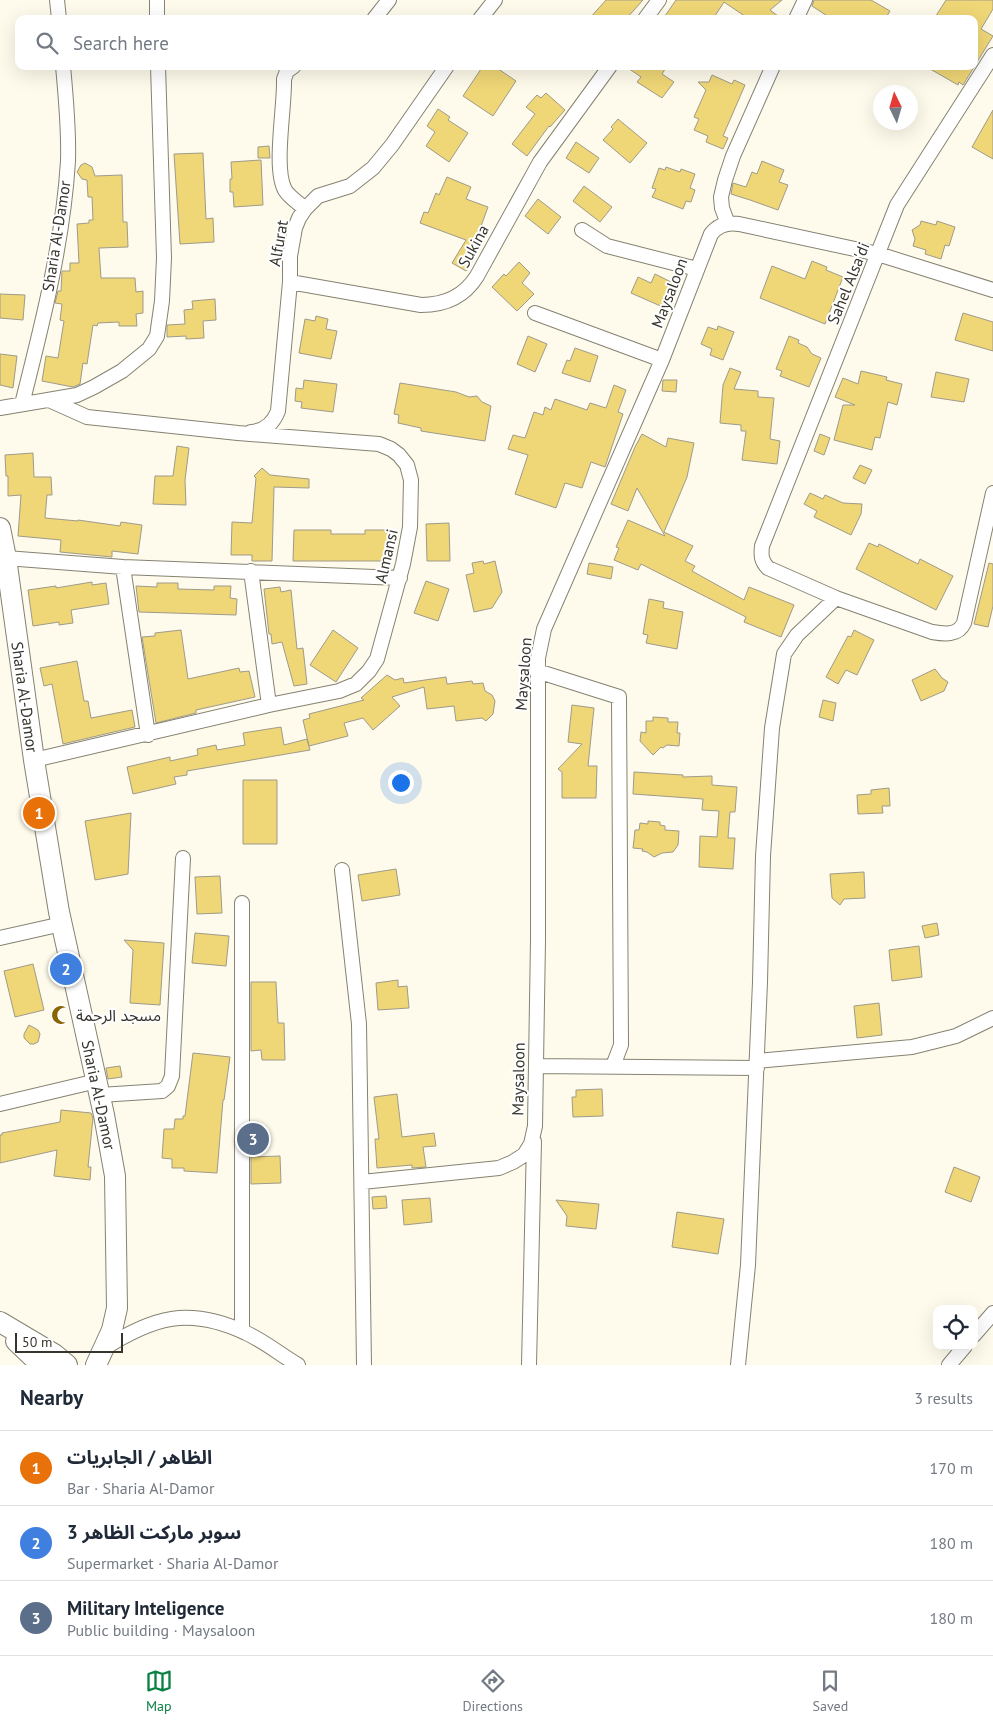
<!DOCTYPE html>
<meta charset="utf-8">
<style>
body{margin:0;font-family:"PT Sans","Noto Sans Arabic",sans-serif;background:#f2f2f3;color:#1f2937}
.controls{position:absolute;right:15px;bottom:15px;display:grid;overflow:hidden;border-radius:10px;box-shadow:0 5px 20px #0002}
.controls button{width:45px;height:45px;display:grid;place-items:center;padding:0;border:0;border-bottom:1px solid #e0e1e3;background:#fff;color:#1f2937;font:25px sans-serif}
.compass{position:absolute;left:873px;top:85px;width:45px;height:45px;border-radius:50%;background:#fff;box-shadow:0 5px 20px #0002;rotate:355deg}
.scale{position:absolute;left:15px;bottom:12px;width:108px;box-sizing:border-box;padding-left:5px;border:2px solid #36342d;border-top:0;font-size:14px;line-height:18px;white-space:nowrap;color:#36342d;-webkit-text-stroke:4px #fff;paint-order:stroke}
.you{position:absolute;left:400px;top:782px;width:18px;height:18px;margin:-12px;border:4px solid #fff;border-radius:50%;background:#1a73e8;box-shadow:0 0 0 8px #1a73e833}
.badge{display:grid;place-items:center;width:32px;height:32px;border-radius:50%;background:#0b8043;color:#fff;font-size:16px;font-weight:700}
.pin{position:absolute;translate:-50% -50%;border:2px solid #fff;box-shadow:0 1px 5px #0006}
.list{margin:0;padding:0;list-style:none}
h2{display:flex;justify-content:space-between;align-items:center;height:65px;margin:0;padding:0 20px;font-size:21px}
h2 small{font-size:16px;font-weight:400;color:#747a83}
.list li{display:grid;grid-template-columns:32px 1fr auto;gap:15px;align-items:center;box-sizing:border-box;height:75px;padding:0 20px;border-top:1px solid #e0e1e3}
.list b{display:block;font-size:19px;white-space:nowrap}
.list p{margin:0;font-size:16px;white-space:nowrap;color:#747a83}
.list em{font-size:16px;font-style:normal;color:#747a83}
.icon{flex:none;width:28px;height:28px;fill:none;stroke:currentColor;stroke-width:2;stroke-linecap:round;stroke-linejoin:round}
.map{position:relative;flex:none;width:993px;height:1365px;overflow:hidden}
.search{position:absolute;background:#fff;box-shadow:0 5px 20px #0002;left:15px;right:15px;top:15px;height:55px;display:flex;align-items:center;gap:12px;box-sizing:border-box;padding:0 18px;border-radius:10px;color:#747a83;font-size:19px}
.sheet{height:290px;background:#fff}
nav{display:flex;justify-content:space-around;align-items:center;box-sizing:border-box;height:70px;border-top:1px solid #e0e1e3;background:#fff;font-size:14px;color:#747a83}
nav a{display:grid;justify-items:center;gap:2px}
nav .on{color:#0b8043}
.map>svg:first-child{display:block}
.building{fill:#efd676;stroke:#9f9b8a}
.lines{fill:none;stroke-linecap:round;stroke-linejoin:round}
.street-casing{stroke:#868272;stroke-width:16}
.secondary-casing{stroke:#868272;stroke-width:22}
.street{stroke:#fff;stroke-width:14}
.secondary{stroke:#fff;stroke-width:20}
.labels{text-anchor:middle;stroke-width:4;stroke-linejoin:round;paint-order:stroke}
.street-label{font-size:16px;fill:#36342d;stroke:#fff}
.poi-label{font-size:16px;fill:#36342d;stroke:#fff;text-anchor:start}
</style>
<div class="map">
<svg width="993" height="1365" viewBox="0 0 993 1365">
<rect width="100%" height="100%" fill="#fefbec"/>
<path class="building" d="M606,0H643L626,19H589Z
M676,0H782L770,10L782,19H749L724,2L713,19H663Z
M814,0H871L890,11L885,19H832L812,6Z
M946,0H993V9L981,29L993,36L963,85L959,82L958,85L925,66H974V19H934Z
M483,66H494L516,81L493,116L463,96Z
M625,66H667L662,74L674,82L662,98L637,82L641,77Z
M712,75L732,84L734,80L745,85L723,136L728,138L723,149L706,142L708,136L694,130L699,119L694,117L706,90L698,82H709Z
M546,93L565,110L550,127L549,126L527,156L512,144L535,114L526,107L537,95L541,98Z
M438,109L450,117L448,120L468,133L449,162L426,146L435,132L427,126Z
M993,110V159L972,147Z
M618,119L647,143L630,163L603,140L613,129L611,127Z
M576,142L599,158L589,173L566,158Z
M269,146L270,158H258V147Z
M203,153L206,219L213,218L214,242L180,244L174,154Z
M261,160L263,205L234,207L233,192H230V179H232L231,162Z
M762,161L784,170L779,182L788,185L778,210L750,200L731,194L733,183L746,187L752,172L757,174Z
M85,163L92,167L95,176L122,175L123,222H127L128,247L99,248L101,278H135L136,292L143,291V313L136,314L137,326H119V322L98,323L97,326L93,325L87,364L83,363L80,384L73,387L42,381L46,356L58,358L64,321L60,320L62,304L55,303L58,291H61L62,271H70V263H79L77,224L89,223V220H93L92,197H88L87,180L82,179L77,172L81,165Z
M666,167L680,172L681,169L695,174L690,188L695,190L691,202L686,201L683,209L652,197L656,189L652,188L659,168L665,170Z
M447,177L471,187L466,199L488,207L470,256L474,258L466,271L452,263L466,240L420,223L424,212L428,213L436,193L439,195Z
M584,186L612,207L600,222L573,201Z
M538,199L561,217L548,234L525,216Z
M921,221L936,225L937,221L955,227L949,246L945,245L941,259L925,254L926,250L913,246L915,239L912,230L920,225Z
M812,261L827,267L826,270L843,277L825,324L760,298L772,266L805,279Z
M519,262L530,273L522,283L534,294L517,311L492,287L504,274L506,276Z
M655,274L673,283L668,292L672,293L665,308L631,293L638,277L651,283Z
M0,294L25,295L23,320L0,318Z
M215,299L216,320L203,321L204,338L186,339V336L167,337V325L185,324L184,310L193,309L192,301Z
M963,313L993,322V351L955,340Z
M316,316L328,319L326,329L337,331L331,359L299,353L305,319L315,321Z
M718,326L734,332L723,360L710,355L712,349L701,344L708,327L717,330Z
M528,336L547,344L535,372L517,364Z
M789,336L799,340L798,343L807,347L812,354L821,358L809,387L780,376L782,371L776,369Z
M575,348L598,356L590,382L562,373L567,360L570,361Z
M0,354L17,356L13,388L0,385Z
M730,368L741,372L734,389L758,391V397L774,398L770,439L780,441L777,464L742,460L746,431H741V425L720,423L723,385Z
M861,371L887,377L886,380L902,384L897,405L888,402L880,438L875,437L872,450L834,440L843,405H855L835,397L843,378L858,384Z
M936,372L969,379L964,402L931,397Z
M304,380L337,384L333,412L301,408L302,402L295,401L296,388L303,389Z
M663,380H677L676,392L662,391Z
M400,383L456,392L469,397L477,396L482,402L491,406L485,441L421,431V428L398,423L399,415L394,414Z
M614,385L626,390L618,412L623,414L605,467L591,462L582,488L565,483L556,508L515,494L528,455L508,449L513,435L525,438L534,412L543,415L545,407L551,410L555,399L587,410L590,403L606,408Z
M642,434L666,447L668,438L694,443L687,477L664,532L693,546L685,561L695,566L692,571L744,600L749,587L794,605L781,637L744,622L746,617L641,564L638,570L614,560L619,548L616,547L628,520L665,536L637,488L628,511L611,504L635,447Z
M820,434L830,438L824,455L814,451Z
M177,446L189,448L185,480L186,505L153,504L155,476H173Z
M33,453L34,477H51L52,495H47L45,518L78,521V520L120,526L121,522L142,525L138,554L112,551V557L60,552L61,540L18,536L21,495L8,496V476H6L5,455Z
M860,465L872,470L865,484L853,478Z
M262,468L270,475L309,479V488L274,487L272,561H252V555H231L232,522L252,523L256,478L254,476Z
M810,493L823,499L825,495L843,503L862,504L861,514L851,535L814,517L817,511L804,504Z
M449,523L450,561H427L426,524Z
M294,530H331V534H365V530H389L388,561H293Z
M869,543L878,547L879,544L918,564L920,559L953,576L936,610L856,569Z
M483,561L484,564L495,561L502,592L492,608L474,612L466,575L474,573L472,563Z
M589,563L613,567L611,579L587,574Z
M989,563L993,564V606L988,627L974,624Z
M426,581L449,589L438,621L414,613Z
M92,582V585L106,583L109,604L71,610L73,623L59,625V622L33,626L28,590L56,586V588Z
M157,583H178V589L214,590V586H231L230,598L237,599L236,615L139,612L136,586L157,587Z
M280,587L281,592L291,590L297,649L303,648L307,684L294,686L282,642L272,644L271,634H269L264,589Z
M649,599L664,602L663,608L683,612L677,649L646,643L648,635L643,634Z
M181,630L188,679L239,668L240,672L249,671L255,697L196,710V713L156,723L142,637L155,636V633Z
M333,630L358,648L336,682L310,665Z
M854,630L874,640L857,675L846,670L838,684L826,677L848,636L851,637Z
M77,661L84,701H88L91,718L132,710L135,727L63,744L52,684L44,686L40,668Z
M935,669L942,678L948,682L944,691L921,701L912,680Z
M387,675L395,680L403,678L404,683L446,677L447,684L472,681L473,684L483,683L485,691L492,695L495,701L493,714L486,721L482,718L456,721L454,706L427,709L424,687L392,697L400,706L373,730L363,718L344,723L348,736L309,746L303,720L310,718L309,714L364,700L361,698Z
M823,700L836,703L833,721L819,717Z
M572,705L594,708L588,766H597L596,798H562V772L558,769L582,744L568,742Z
M653,717L668,718V722H678L677,733H680L679,746L667,745L663,748L661,747L653,755L640,741L641,732L646,733V721H653Z
M281,727L284,745L307,739L310,750L187,771V775L174,777L176,784L133,794L127,767L170,757V761L198,755L197,749L216,745L217,750L245,745L243,733Z
M634,772L683,775V777L712,776V785L737,787L735,812H730L728,838H735L733,869L699,867L700,836L717,837L719,811L702,810L703,799L633,794Z
M243,780H277V844H243Z
M889,788L890,806H882L883,813L858,814L857,795L871,794V790Z
M131,813L128,874L95,880L85,821Z
M648,821L660,822V825L665,826V830L679,831L678,845L673,852L662,853L654,857L647,852L642,851L643,849L633,848L635,830H639L640,823L648,824Z
M396,869L400,895L362,901L358,875Z
M864,872L865,898L844,899L840,905L832,898L830,874Z
M220,876L222,913L197,914L195,877Z
M937,923L939,935L925,938L922,926Z
M195,933L229,936L226,966L192,963Z
M124,940L164,943L160,1005L130,1003L133,950Z
M919,946L922,977L892,981L889,950Z
M33,964L44,1010L15,1017L4,971Z
M398,980V987L407,986L409,1008L378,1010L376,983Z
M251,982H276L278,1023H284L285,1060H262L261,1050L251,1051Z
M879,1003L882,1035L857,1038L854,1006Z
M29,1025L38,1030L40,1034L38,1042L34,1044H30L24,1038V1034Z
M193,1053L230,1057L224,1100H223L217,1173L184,1171V1168H172V1159L162,1158L164,1129H174L175,1119H183V1116H185Z
M120,1066L122,1077L108,1079L106,1068Z
M602,1089L603,1116L573,1117L572,1097H576V1090Z
M397,1094L402,1137L434,1133L436,1146L423,1147L426,1167L412,1168V1165L377,1168L375,1139H379L374,1097Z
M61,1110L91,1113L93,1118L88,1167H91L90,1180L54,1176L57,1150L0,1163V1135H2V1133L60,1122Z
M280,1156L281,1183L251,1184V1157Z
M954,1167L980,1177L971,1202L945,1192Z
M386,1196L387,1208L373,1209L372,1197Z
M430,1198L432,1222L404,1225L402,1200Z
M556,1200L599,1204L596,1229L566,1226L567,1216Z
M677,1212L724,1219L718,1254L672,1247Z"/>
<g class="lines">
<g class="street-casing">
<path id="street" d="M57,0L59,19
M157,0V19
M374,19L389,0
M480,19L495,0
M645,19L659,0
M796,19L805,0
M993,55L897,205L762,546C761,555 761,561 768,568L836,598L932,632C944,634 958,636 964,623L993,493
M294,66L287,71L284,79C285,106 273,169 285,190C289,197 299,203 305,209
M728,224L722,208L721,197L725,180L733,156L773,66
M582,230L607,246L697,269
M290,282L421,305C445,305 464,297 477,276L540,162L610,66
M535,313L662,360
M22,404C42,325 63,243 68,161C69,129 66,98 63,66
M0,408L77,395L94,387L122,371L149,349L157,336L162,301L164,258L158,66
M251,432C264,431 273,424 278,411L290,282V256L295,228L299,218L305,209L318,196L350,186L373,168L392,145L447,66
M6,558L123,567L400,578
M123,567L148,735
M251,571L269,705
M537,671L619,697L621,1045L613,1066
M34,760L269,705L339,691L356,684L369,671L377,659L403,564L410,527L411,480L407,465L399,455L391,449L379,444L238,433L87,417L49,400
M342,870L359,1024L364,1365
M0,938L62,924
M757,1061L912,1047L956,1036L993,1018
M536,1066L757,1068
M100,1095L162,1091L168,1086L172,1076L183,858
M0,1104L97,1081
M362,1182L499,1168L513,1162L524,1155L531,1144L535,1126L538,940V658L544,629L662,360L711,234C718,225 727,222 739,224L878,254L993,290
M242,1331V903
M974,1335L993,1313
M103,1349C153,1317 189,1306 246,1333C264,1341 281,1355 298,1365
M529,1365L534,1141
M738,1365L748,1265L760,982L763,856L772,728L784,654L797,635L836,598
M949,1365L965,1346"/>
</g>
<g class="secondary-casing">
<path id="secondary" d="M0,528L6,558L34,760L59,912L104,1115L115,1176L117,1308L112,1330L96,1365
M0,1322L54,1354L67,1365
M16,1341L41,1365"/>
</g>
<use href="#street" class="street"/>
<use href="#secondary" class="secondary"/>
</g>
<defs>
<g id="mosque-bare" transform="scale(1.5)"><path d="M3.5-4.9A6 6 0 1 0 3.5 4.9A5 5 0 1 1 3.5-4.9Z" fill="#8b6403" stroke="#fff" stroke-width="2.5" paint-order="stroke"/></g>
</defs>
<g fill-rule="evenodd">
<use href="#mosque-bare" x="61" y="1015"/>
</g>
<g class="labels">
<g class="street-label">
<text transform="translate(56 236) rotate(-81)" y="6">Sharia Al-Damor</text>
<text transform="translate(278 243) rotate(-80)" y="6">Alfurat</text>
<text transform="translate(473 246) rotate(-61)" y="6">Sukina</text>
<text transform="translate(848 283) rotate(-68)" y="6">Sahel Alsa'di</text>
<text transform="translate(669 293) rotate(-69)" y="6">Maysaloon</text>
<text transform="translate(386 556) rotate(-77)" y="6">Almansi</text>
<text transform="translate(523 674) rotate(-86)" y="6">Maysaloon</text>
<text transform="translate(25 697) rotate(82)" y="6">Sharia Al-Damor</text>
<text transform="translate(518 1079) rotate(-89)" y="6">Maysaloon</text>
<text transform="translate(99 1095) rotate(78)" y="6">Sharia Al-Damor</text>
</g>
<g class="poi-label">
<text x="76" y="1021">مسجد الرحمة</text>
</g>
</g>
</svg>
<div class="controls">
<button><svg class="icon" aria-label="locate" viewBox="0 0 24 24"><circle cx="12" cy="12" r="6"/><path d="M12 2v4M12 18v4M2 12h4M18 12h4"/></svg></button>
</div>
<svg class="compass" viewBox="-18 -18 36 36"><path d="M0-13l5 13h-10z" fill="#e53935"/><path d="M0 13l5-13h-10z" fill="#747a83"/></svg>
<div class="scale">50 m</div>
<div class="you"></div>
<div class="pin badge" style="left:39px;top:813px;background:#e8710a">1</div>
<div class="pin badge" style="left:66px;top:969px;background:#3f7fe0">2</div>
<div class="pin badge" style="left:253px;top:1139px;background:#5c6f8a">3</div>
<div class="search"><svg class="icon" aria-label="search" viewBox="0 0 24 24"><circle cx="10" cy="10" r="6"/><path d="M15 15l6 6"/></svg>Search here</div>
</div>
<section class="sheet">
<h2>Nearby<small>3 results</small></h2>
<ul class="list">
<li><span class="badge" style="background:#e8710a">1</span><div><b>الظاهر / الجابريات</b><p>Bar · Sharia Al-Damor</p></div><em>170 m</em></li>
<li><span class="badge" style="background:#3f7fe0">2</span><div><b>سوبر ماركت الظاهر 3</b><p>Supermarket · Sharia Al-Damor</p></div><em>180 m</em></li>
<li><span class="badge" style="background:#5c6f8a">3</span><div><b>Military Inteligence</b><p>Public building · Maysaloon</p></div><em>180 m</em></li>
</ul>
</section>
<nav>
<a class="on"><svg class="icon" aria-label="map" viewBox="0 0 24 24"><path d="M3 6l6-2 6 2 6-2v14l-6 2-6-2-6 2zM9 4v14M15 6v14"/></svg>Map</a>
<a><svg class="icon" aria-label="directions" viewBox="0 0 24 24"><path d="M12 3l9 9-9 9-9-9zM9 14v-3h6M13 9l2 2-2 2"/></svg>Directions</a>
<a><svg class="icon" aria-label="saved" viewBox="0 0 24 24"><path d="M7 4h10v16l-5-4-5 4z"/></svg>Saved</a>
</nav>
